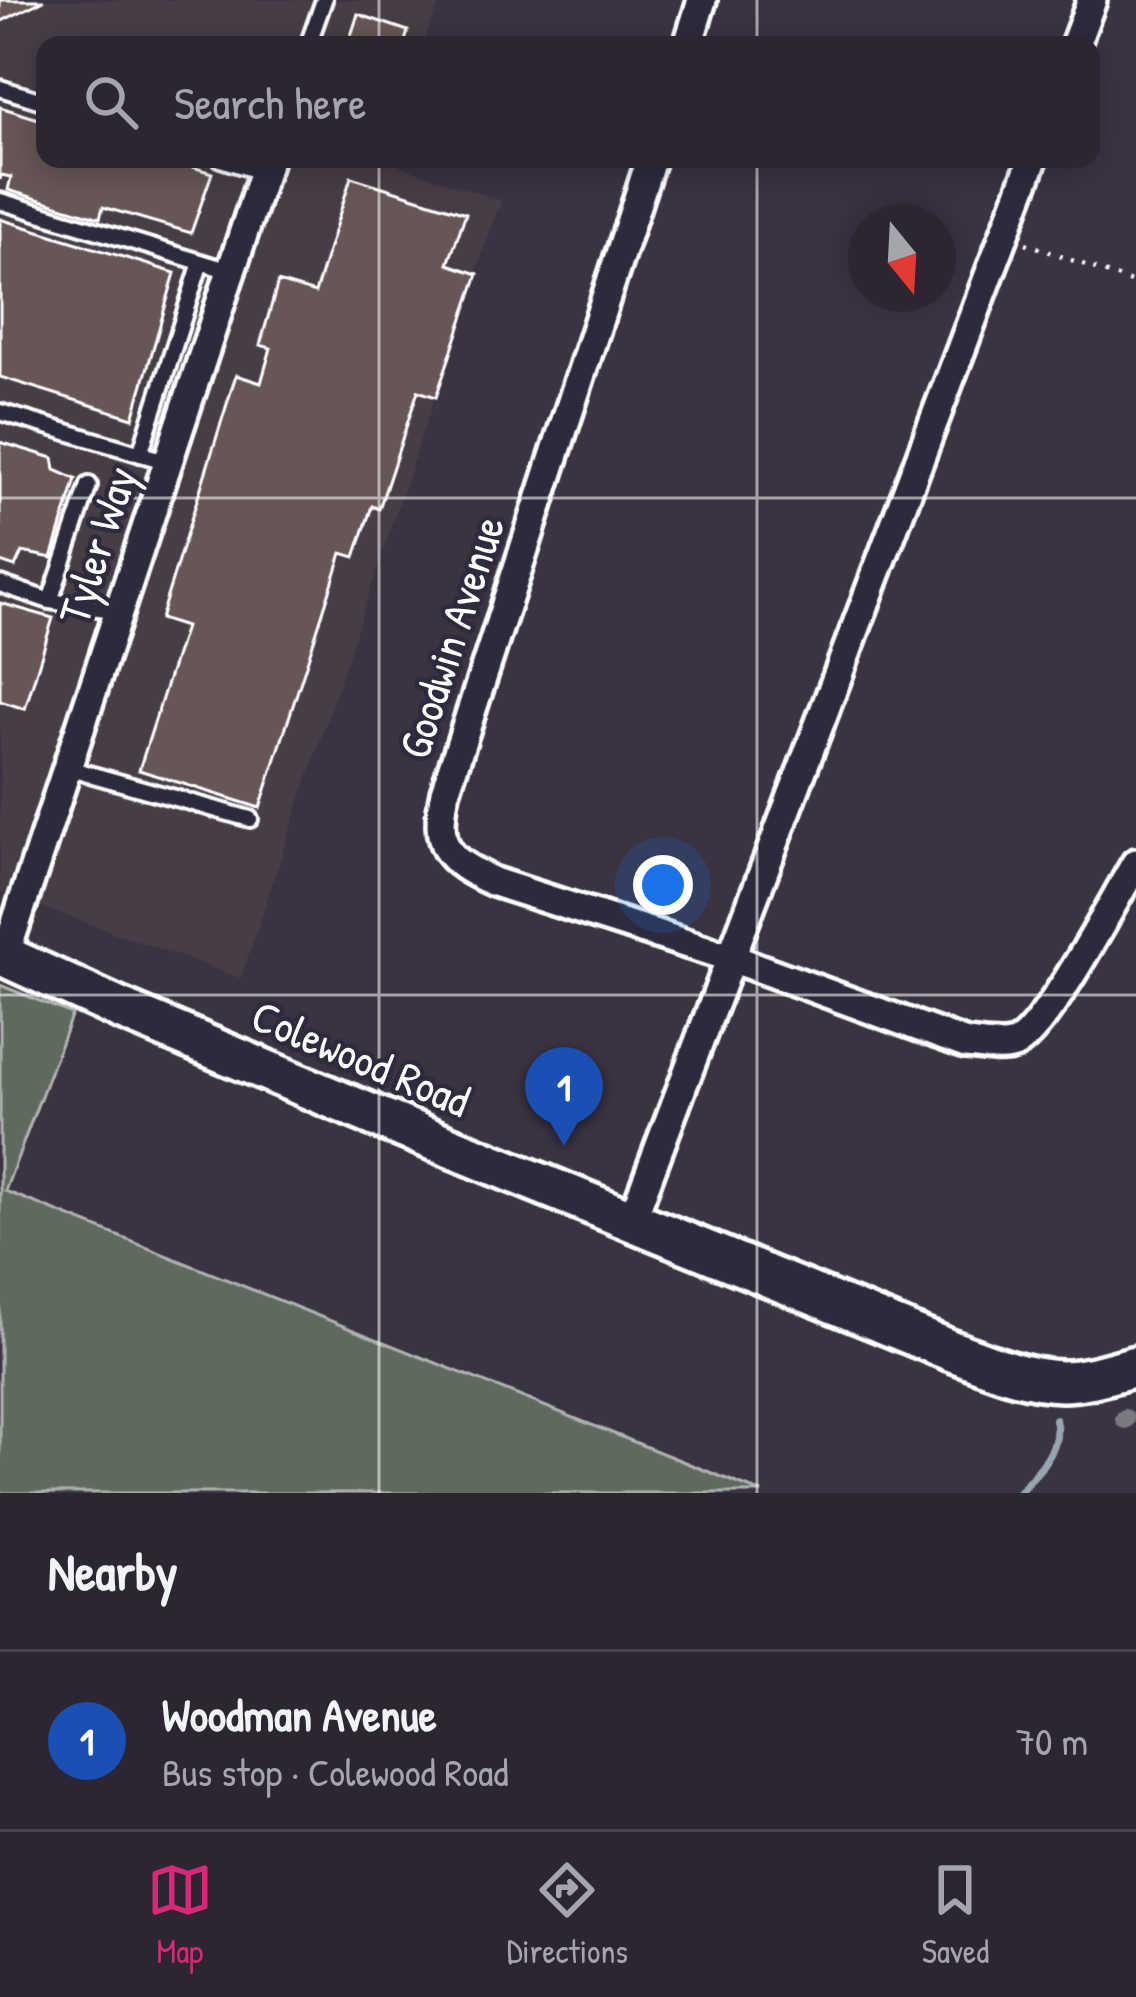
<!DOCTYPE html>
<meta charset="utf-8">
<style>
body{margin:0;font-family:"Patrick Hand",sans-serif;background:#342e3a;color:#f1f3f6}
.compass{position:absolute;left:848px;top:204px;width:108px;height:108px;border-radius:50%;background:#2c2632;box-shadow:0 6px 30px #0003;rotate:162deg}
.you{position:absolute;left:663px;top:885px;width:42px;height:42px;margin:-30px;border:9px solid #fff;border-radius:50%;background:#1a73e8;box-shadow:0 0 0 18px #1a73e833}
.badge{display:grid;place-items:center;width:78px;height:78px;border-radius:50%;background:#db2777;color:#fff;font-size:39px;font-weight:700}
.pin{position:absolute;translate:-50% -99px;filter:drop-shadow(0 3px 6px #0008)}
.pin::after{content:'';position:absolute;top:63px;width:42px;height:36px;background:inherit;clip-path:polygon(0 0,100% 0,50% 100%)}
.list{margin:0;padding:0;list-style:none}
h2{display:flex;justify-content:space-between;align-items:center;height:156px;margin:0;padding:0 48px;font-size:51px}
h2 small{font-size:39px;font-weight:400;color:#a6a5ac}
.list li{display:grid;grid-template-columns:78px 1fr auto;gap:36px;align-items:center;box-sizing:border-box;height:180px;padding:0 48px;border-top:3px solid #48434d}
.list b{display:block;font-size:45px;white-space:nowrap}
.list p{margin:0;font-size:39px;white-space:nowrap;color:#a6a5ac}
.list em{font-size:39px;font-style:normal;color:#a6a5ac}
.icon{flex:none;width:66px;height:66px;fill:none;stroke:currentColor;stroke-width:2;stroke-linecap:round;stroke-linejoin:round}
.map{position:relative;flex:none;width:1136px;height:1493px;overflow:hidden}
.search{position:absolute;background:#2c2632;box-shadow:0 6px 30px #0003;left:36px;right:36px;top:36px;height:132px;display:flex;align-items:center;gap:30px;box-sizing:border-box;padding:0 42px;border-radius:24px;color:#a6a5ac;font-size:45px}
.sheet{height:336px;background:#2c2632}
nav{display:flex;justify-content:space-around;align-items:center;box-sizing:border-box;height:168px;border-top:3px solid #48434d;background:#2c2632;font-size:33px;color:#a6a5ac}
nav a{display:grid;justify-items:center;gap:6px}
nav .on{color:#db2777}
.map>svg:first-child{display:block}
.built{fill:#473e47}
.green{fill:#5f6a5f;stroke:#afb4af;stroke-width:3}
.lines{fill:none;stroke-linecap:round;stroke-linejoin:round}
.stream{stroke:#97a5b0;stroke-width:8}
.building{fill:#665754;stroke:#fff;stroke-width:3}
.lane-casing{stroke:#fff;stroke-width:22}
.street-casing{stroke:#fff;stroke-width:36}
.secondary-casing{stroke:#fff;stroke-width:48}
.path{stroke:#fff;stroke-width:4.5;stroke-dasharray:3 9;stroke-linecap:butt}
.lane{stroke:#2f2a3d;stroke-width:14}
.street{stroke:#2f2a3d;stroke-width:27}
.secondary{stroke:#2f2a3d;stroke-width:39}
.tree{fill:#7a7a7e}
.grid{fill:none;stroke:#fff;stroke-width:3;stroke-opacity:0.55}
.labels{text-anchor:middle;stroke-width:9;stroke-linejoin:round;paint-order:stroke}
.street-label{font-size:45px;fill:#fff;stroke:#2f2a3d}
</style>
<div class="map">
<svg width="1136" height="1493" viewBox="0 0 1136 1493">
<rect width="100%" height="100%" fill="#3a3342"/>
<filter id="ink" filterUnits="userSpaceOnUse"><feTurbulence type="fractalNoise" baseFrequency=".00833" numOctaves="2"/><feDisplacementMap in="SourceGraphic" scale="24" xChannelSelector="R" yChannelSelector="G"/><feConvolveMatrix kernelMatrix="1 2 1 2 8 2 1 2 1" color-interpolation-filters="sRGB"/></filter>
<g filter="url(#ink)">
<path class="built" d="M0,0H441L422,45H45V159H380L502,201L493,221L241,978L0,892Z"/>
<path class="green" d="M0,985L72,1014L5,1191L762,1493H0Z"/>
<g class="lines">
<path class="stream" d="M1019,1493C1037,1471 1063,1450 1055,1419"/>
</g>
<path class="building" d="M0,0H44L0,22Z
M358,14L408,31L404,45H348Z
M0,107L45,121V159H167L212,173L191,233L103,207L100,218L8,190L11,177L1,175L0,180Z
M351,177L466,213L448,264L478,274L436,397L418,391L379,509L372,506L355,557L342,553L260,808L139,770L185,627L160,619L236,375L261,383L271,348L260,345L278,282L315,293Z
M0,219L175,273L133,418L0,377Z
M0,442L53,458L55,470L76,479L52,558L22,552L15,567L0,562Z
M0,603L53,618L25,709L0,701Z"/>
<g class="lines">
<g class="lane-casing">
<path id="lane" d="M308,45L324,0
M0,88L45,102
M221,159L264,173
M0,201L230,271
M0,412L168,462
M140,454L201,262
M89,485L50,601L120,611
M0,584L50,601
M68,768L250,819"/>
</g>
<g class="street-casing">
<path id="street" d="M688,45L702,0
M1075,45L1092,0
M651,159L445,792C434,847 445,859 494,882L731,958L966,1044C981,1045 1000,1050 1014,1045C1045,1032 1115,898 1136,863
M5,956L268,159
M631,1222L1033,159"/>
</g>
<g class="secondary-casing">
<path id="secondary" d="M0,954L120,1009L382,1119L952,1351C988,1364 1023,1380 1062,1381C1087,1381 1112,1372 1136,1366"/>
</g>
<path class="path" d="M1026,243L1136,284"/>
<use href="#lane" class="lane"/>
<use href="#street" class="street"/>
<use href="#secondary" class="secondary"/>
</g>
<circle class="tree" cx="1125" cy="1419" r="10"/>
</g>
<path class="grid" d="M379,0V45M757,0V45M379,159V1493M757,159V1493M0,498H1136M0,995H1136"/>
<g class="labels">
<g class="street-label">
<text transform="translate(97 545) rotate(-72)" y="16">Tyler Way</text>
<text transform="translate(451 637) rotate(-72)" y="16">Goodwin Avenue</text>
<text transform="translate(361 1058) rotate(23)" y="16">Colewood Road</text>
</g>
</g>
</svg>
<svg class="compass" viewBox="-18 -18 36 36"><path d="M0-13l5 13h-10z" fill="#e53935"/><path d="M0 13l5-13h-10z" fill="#a6a5ac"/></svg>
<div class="you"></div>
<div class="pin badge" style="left:564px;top:1146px;background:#1a4fb4">1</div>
<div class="search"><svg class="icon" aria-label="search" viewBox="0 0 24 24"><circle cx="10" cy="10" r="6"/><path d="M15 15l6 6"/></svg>Search here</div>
</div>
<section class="sheet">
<h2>Nearby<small></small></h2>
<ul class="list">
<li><span class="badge" style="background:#1a4fb4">1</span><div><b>Woodman Avenue</b><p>Bus stop · Colewood Road</p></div><em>70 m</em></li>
</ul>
</section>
<nav>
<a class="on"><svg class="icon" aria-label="map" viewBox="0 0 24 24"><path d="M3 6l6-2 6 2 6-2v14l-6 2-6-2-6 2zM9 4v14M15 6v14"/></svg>Map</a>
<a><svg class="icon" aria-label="directions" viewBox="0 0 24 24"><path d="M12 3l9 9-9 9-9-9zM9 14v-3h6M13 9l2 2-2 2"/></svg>Directions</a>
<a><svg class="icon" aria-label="saved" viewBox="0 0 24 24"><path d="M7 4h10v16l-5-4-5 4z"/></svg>Saved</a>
</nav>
